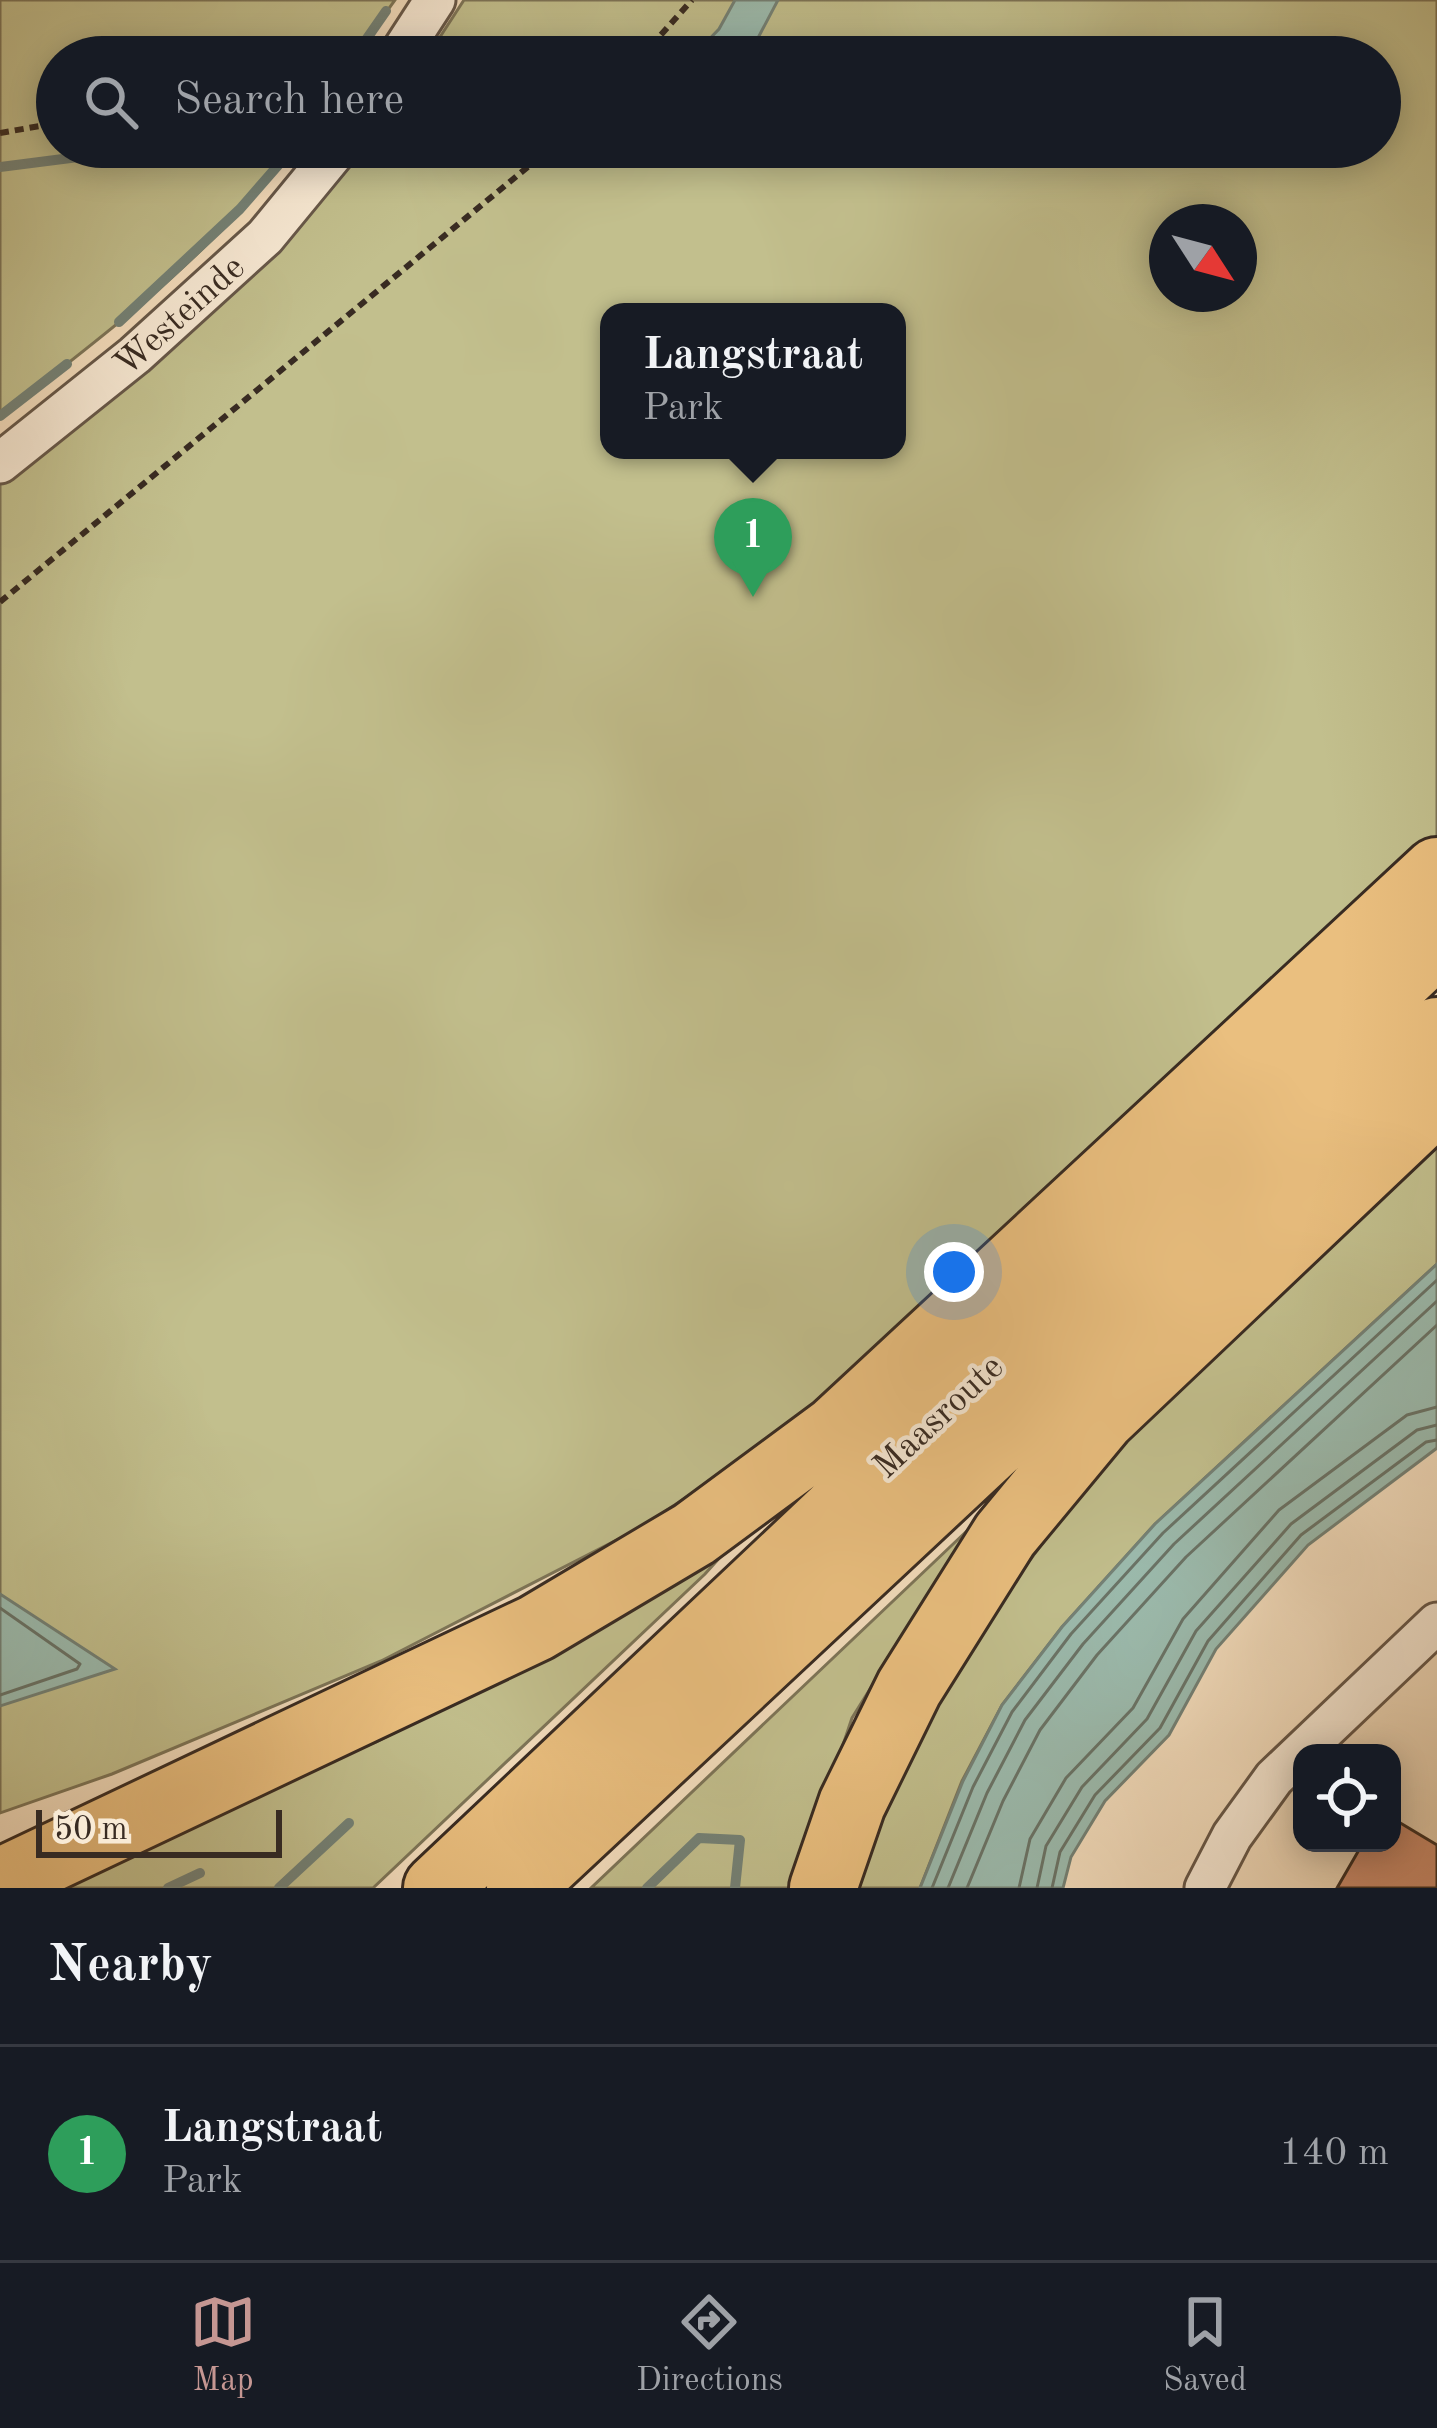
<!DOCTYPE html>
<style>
body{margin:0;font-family:"Old Standard TT",serif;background:#242831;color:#f1f3f6}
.controls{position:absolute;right:36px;bottom:36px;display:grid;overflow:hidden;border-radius:24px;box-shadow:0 6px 30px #0003}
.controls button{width:108px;height:108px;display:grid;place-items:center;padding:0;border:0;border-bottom:3px solid #363941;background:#171b24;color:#f1f3f6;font:60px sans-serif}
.compass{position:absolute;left:1149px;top:204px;width:108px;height:108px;border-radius:50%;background:#171b24;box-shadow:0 6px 30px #0003;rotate:126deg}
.scale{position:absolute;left:36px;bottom:30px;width:246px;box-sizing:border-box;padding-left:12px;border:6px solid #382b22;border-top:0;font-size:33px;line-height:42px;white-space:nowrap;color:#382b22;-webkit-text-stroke:9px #f8ead5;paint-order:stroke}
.you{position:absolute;left:954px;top:1272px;width:42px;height:42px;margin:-30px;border:9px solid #fff;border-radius:50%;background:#1a73e8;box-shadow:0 0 0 18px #1a73e833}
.badge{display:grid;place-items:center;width:78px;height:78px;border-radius:50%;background:#c59692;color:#fff;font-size:39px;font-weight:700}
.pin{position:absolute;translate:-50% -99px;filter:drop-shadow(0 3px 6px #0008)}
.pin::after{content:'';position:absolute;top:63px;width:42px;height:36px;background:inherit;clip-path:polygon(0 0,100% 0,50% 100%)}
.popup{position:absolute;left:600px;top:303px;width:306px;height:156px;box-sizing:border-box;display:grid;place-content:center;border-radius:24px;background:#171b24;filter:drop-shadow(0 3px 9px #0005);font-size:39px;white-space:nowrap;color:#9ea1a6}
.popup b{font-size:45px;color:#f1f3f6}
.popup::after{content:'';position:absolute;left:50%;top:100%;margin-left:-24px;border:24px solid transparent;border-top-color:#171b24}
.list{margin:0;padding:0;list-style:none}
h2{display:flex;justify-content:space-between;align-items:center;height:156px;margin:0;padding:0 48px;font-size:51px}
h2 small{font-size:39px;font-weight:400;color:#9ea1a6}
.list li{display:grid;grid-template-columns:78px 1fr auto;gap:36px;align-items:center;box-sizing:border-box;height:216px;padding:0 48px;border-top:3px solid #363941}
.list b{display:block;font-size:45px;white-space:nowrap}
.list p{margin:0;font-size:39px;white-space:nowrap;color:#9ea1a6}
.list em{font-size:39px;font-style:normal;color:#9ea1a6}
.icon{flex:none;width:66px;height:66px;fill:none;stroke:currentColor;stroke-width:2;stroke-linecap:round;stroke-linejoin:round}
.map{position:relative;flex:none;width:1437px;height:1888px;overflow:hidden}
.search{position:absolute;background:#171b24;box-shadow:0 6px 30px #0003;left:36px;right:36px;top:36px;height:132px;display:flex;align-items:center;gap:30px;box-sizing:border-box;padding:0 42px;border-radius:66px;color:#9ea1a6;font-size:45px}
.sheet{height:372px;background:#171b24}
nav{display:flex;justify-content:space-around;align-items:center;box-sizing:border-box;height:168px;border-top:3px solid #363941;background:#171b24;font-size:33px;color:#9ea1a6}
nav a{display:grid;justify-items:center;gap:6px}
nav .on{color:#c59692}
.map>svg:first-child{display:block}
.green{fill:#c2bf8d;stroke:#7d7558;stroke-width:3;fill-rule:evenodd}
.water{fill:#9cbcaf;stroke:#748277;stroke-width:3}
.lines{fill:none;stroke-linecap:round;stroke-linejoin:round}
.shore{stroke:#6a7468;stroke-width:3}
.stream{stroke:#748277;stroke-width:10}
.building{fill:#d29072;stroke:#382b22;stroke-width:3}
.minor-casing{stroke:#675849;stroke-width:45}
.motorway-casing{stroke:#382b22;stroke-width:72}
.path{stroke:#382b22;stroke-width:6;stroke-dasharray:9 6;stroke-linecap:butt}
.minor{stroke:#f8ead5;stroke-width:39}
.motorway{stroke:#eabf7f;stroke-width:66}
.labels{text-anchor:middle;stroke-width:9;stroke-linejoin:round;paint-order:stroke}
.street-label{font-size:36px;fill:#382b22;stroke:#f8ead5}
</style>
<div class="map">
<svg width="1437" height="1888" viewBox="0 0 1437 1888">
<rect width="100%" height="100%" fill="#f4debe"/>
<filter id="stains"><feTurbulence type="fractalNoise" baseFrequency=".00167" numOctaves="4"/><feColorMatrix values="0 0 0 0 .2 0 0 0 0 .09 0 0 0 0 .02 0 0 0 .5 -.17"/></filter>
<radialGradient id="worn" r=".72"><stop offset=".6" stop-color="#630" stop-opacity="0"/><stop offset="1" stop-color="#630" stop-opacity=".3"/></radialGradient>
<path class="green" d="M0,0H395L354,57H57V147H291C218,252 100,338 0,416Z
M464,0H1437V864L819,1409L640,1528L381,1661L112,1774L0,1813V479L318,203L362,147H1380V57H427ZM1167,222H1239V294H1167ZM609,312H897V450H609Z
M1437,1138V1264L1155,1524L1062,1627L1002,1705L962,1781L920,1888H856L863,1856L920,1725L996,1606L1079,1494L1162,1400Z
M751,1523L705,1574L373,1888H25L376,1742L519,1670Z
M971,1527L852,1718L795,1888H591Z"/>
<path class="water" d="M735,0H778L749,55L692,57L719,29Z
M1437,1264V1448L1308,1545L1216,1649L1169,1735L1105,1801L1071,1857L1063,1888H920L963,1781L1002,1705L1062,1627L1155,1524Z
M0,1594L115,1669L0,1706Z"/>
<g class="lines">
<path class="shore" d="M0,1608L80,1664L77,1669L0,1695
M932,1888L973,1787L1012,1712L1071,1634L1163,1533L1437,1280
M948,1888L987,1793L1025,1720L1083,1644L1174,1544L1437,1301
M967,1888L1003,1801L1040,1730L1097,1655L1186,1557L1437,1325
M1019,1888L1030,1839L1066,1778L1133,1708L1183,1619L1279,1510L1407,1415L1437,1407
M1037,1888L1046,1846L1082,1787L1147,1719L1196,1631L1291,1524L1417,1430L1437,1425
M1052,1888L1060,1852L1095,1795L1160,1728L1208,1641L1301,1535L1426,1442L1437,1440"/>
<path class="stream" d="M354,57L386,11
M0,167L141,149L281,162
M119,322L240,209L281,162
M0,416L67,364
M168,1888L200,1873
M279,1888L349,1823
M647,1888L699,1838L740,1840L735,1888"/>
</g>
<path class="building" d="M1392,1818L1437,1845V1888H1337L1363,1843H1392Z"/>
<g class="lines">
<g class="minor-casing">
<path id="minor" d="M398,57L435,0
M0,463L135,355L265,237L339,147
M1205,1888L1232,1836L1274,1778L1437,1623"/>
</g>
<g class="motorway-casing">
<path id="motorway" d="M0,1882L536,1628L694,1534L836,1429L1437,871
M437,1888L1437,943
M520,1888L1437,1031
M823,1888L852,1804L909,1688L1005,1535L1102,1418L1437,1100"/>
</g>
<path class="path" d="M641,57L692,0
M0,133L57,123
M0,602L552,147"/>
<use href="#minor" class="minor"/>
<use href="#motorway" class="motorway"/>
</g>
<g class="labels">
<g class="street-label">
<text transform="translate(178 314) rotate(-42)" y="13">Westeinde</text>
<text transform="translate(937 1415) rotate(-43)" y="13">Maasroute</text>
</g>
</g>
<rect width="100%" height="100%" filter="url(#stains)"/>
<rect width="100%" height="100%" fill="url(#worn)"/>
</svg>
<div class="controls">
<button><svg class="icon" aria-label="locate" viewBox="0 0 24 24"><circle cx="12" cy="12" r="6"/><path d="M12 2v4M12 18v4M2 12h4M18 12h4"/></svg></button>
</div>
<svg class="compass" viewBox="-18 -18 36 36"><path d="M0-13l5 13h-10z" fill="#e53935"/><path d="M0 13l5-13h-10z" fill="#9ea1a6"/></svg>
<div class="scale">50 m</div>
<div class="you"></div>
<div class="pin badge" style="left:753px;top:597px;background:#2e9e5b">1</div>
<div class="popup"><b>Langstraat</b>Park</div>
<div class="search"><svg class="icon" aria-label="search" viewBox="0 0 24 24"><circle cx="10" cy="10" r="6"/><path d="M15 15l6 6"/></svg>Search here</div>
</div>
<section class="sheet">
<h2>Nearby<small></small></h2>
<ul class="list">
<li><span class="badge" style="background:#2e9e5b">1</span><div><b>Langstraat</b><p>Park</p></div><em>140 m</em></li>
</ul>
</section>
<nav>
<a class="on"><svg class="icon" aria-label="map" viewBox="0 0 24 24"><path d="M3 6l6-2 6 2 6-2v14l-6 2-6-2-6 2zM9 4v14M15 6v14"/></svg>Map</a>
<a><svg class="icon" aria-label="directions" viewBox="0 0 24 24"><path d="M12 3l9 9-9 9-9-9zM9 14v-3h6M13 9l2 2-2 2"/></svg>Directions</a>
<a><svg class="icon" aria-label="saved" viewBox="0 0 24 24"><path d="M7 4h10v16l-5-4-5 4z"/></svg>Saved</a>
</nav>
